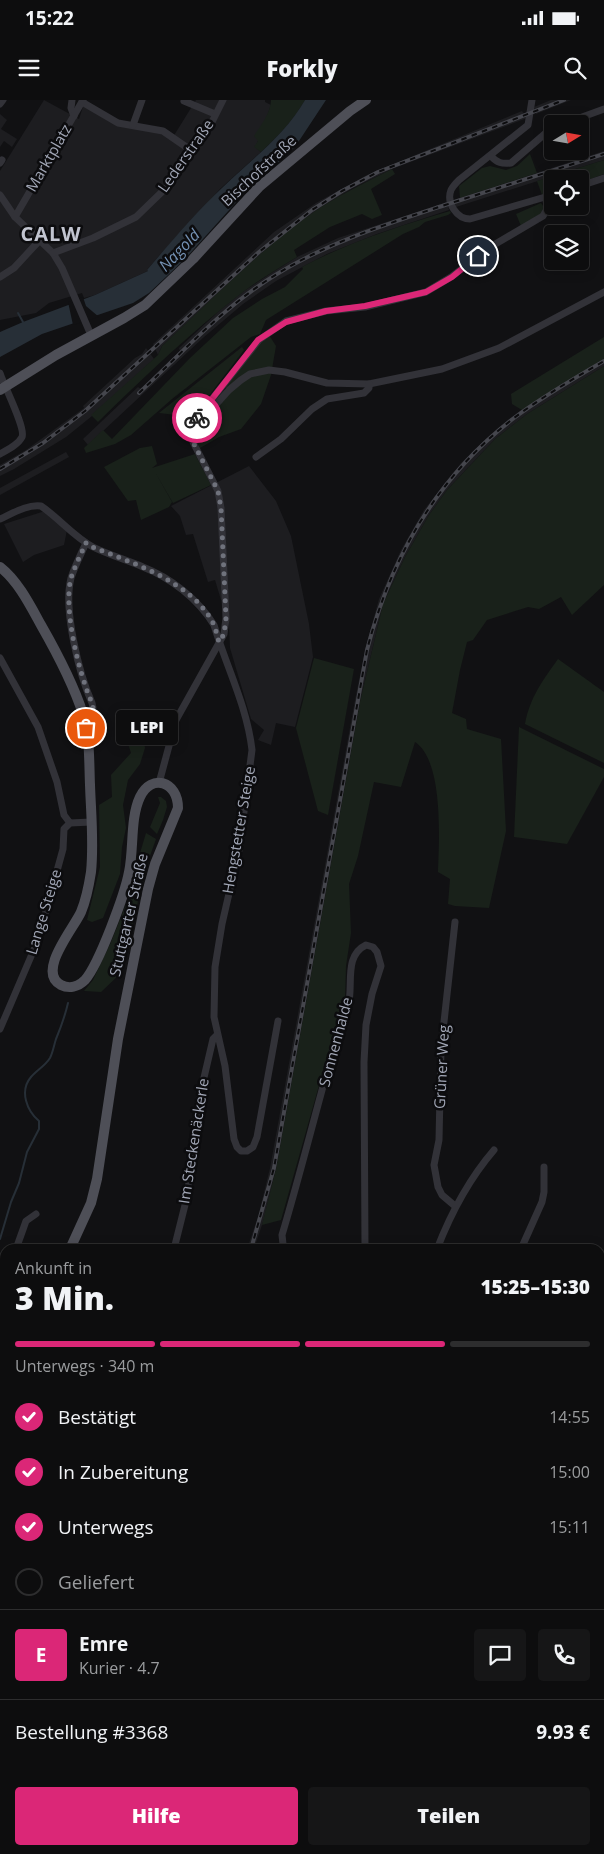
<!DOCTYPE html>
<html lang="de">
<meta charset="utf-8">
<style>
body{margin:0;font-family:"Open Sans",sans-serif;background:#161617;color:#f1f3f6;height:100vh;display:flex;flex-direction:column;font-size:19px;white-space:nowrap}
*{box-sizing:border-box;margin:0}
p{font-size:16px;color:#9a9c9e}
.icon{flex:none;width:28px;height:28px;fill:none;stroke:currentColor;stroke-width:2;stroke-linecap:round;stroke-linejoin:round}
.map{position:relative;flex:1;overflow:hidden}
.side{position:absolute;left:0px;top:1144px;width:605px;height:611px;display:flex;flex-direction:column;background:#0d0d0e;border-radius:15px 15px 0 0;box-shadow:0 2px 12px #0003,0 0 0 1px #2d2d2e}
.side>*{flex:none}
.needle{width:32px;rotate:79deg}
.buttons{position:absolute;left:544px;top:15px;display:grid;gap:10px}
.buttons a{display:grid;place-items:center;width:45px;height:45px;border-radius:5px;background:#0d0d0e;box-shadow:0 2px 12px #0003,0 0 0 1px #2d2d2e;font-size:25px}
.pin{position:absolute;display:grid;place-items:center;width:42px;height:42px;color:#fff;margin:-21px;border:2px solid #fff;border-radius:50%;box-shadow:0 1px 5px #0007}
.courier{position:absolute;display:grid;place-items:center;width:50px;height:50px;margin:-25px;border:4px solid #db2777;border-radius:50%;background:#fff;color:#222;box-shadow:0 1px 6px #0007}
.bubble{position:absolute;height:35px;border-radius:5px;background:#0d0d0e;box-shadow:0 2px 12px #0003,0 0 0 1px #2d2d2e;font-size:16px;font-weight:800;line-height:35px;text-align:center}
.headline em{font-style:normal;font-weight:800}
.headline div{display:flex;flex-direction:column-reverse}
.headline{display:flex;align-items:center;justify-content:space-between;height:85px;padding:0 15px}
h1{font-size:32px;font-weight:800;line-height:38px}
.bar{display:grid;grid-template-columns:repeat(4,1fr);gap:8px 5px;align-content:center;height:60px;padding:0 15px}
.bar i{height:6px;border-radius:4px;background:#2d2d2e}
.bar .active{background:#db2777}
.bar p{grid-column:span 4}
.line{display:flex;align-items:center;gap:12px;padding:0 15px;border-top:1px solid #2d2d2e}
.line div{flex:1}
.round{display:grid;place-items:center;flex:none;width:52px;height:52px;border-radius:5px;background:#161617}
ol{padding:0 15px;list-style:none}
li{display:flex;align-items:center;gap:15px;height:55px}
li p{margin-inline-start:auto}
li .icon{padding:5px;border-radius:50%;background:#db2777;color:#fff;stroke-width:4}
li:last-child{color:#9a9c9e}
li i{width:28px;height:28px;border:2px solid #2d2d2e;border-radius:50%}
.cta{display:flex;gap:10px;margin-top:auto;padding:10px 15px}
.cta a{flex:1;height:58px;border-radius:5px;background:#db2777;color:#fff;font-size:20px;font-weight:800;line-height:58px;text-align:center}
.cta a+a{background:#161617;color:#f1f3f6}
.status{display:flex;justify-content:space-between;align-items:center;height:35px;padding:0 25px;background:#0d0d0e;direction:ltr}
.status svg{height:14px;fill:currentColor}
header{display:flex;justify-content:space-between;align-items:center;height:65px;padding:0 15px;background:#0d0d0e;font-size:22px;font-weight:800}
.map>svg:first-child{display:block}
</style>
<div class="status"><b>15:22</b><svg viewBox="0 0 49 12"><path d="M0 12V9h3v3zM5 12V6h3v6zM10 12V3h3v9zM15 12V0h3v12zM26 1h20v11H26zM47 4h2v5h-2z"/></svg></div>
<header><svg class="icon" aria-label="menu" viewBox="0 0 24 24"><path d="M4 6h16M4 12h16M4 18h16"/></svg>Forkly<svg class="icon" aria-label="search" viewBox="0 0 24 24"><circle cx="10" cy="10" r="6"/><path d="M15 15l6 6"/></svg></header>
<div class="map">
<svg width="604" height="1754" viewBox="0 0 604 1754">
<rect width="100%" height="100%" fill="#111113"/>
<g fill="#1d1d20">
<polygon points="44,0 79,19 85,1 117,19 173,37 196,0 265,0 265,2 271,5 258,41 255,47 261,52 221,88 158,157 147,170 148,171 95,195 84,198 82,193 49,203 36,213 0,220 0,71"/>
<polygon points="551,0 571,0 536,14 534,7"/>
<polygon points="522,11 527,18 392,69 353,88 320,108 272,145 162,246 158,255 153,244 274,132 316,103 367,75"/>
<polygon points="0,14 7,20 1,29 17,39 12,47 4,41 0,47"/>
<polygon points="604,51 604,60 456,107 454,100 460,98"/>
<polygon points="447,102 449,110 377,134 327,154 276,181 243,204 204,237 88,345 83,339 138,287 141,289 180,251 179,248 220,210 244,191 273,172 297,157 338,138"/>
<polygon points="146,248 154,259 92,316 66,337 14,369 0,376 0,365 26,350 84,308 83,306 135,258 142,254"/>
<polygon points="604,259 604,266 527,314 495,339 447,390 429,415 405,457 383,504 360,602 276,1069 264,1119 254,1149 247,1149 258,1117 270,1068 355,600 366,546 379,499 401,450 424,410 461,363 482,343 522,310"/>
<polygon points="66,352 69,357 0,395 0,388"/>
<polygon points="249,366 276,401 291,436 309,524 313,557 295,627 276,623 271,645 258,640 264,630 251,619 230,548 228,500 221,500 215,480 208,482 193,434 186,435 180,416 171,406"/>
<polygon points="45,411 67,430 64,445 34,455 23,462 4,424"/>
<polygon points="0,1695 5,1698 5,1750 29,1750 25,1754 0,1754"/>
</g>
<g fill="#19211a">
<path d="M271,0H305C293,21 278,36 261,52L254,47L258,41L254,36C261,25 271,12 271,0Z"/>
<polygon points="530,54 537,73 460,98 459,86 482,68 490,66 506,70 517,66"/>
<polygon points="604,60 604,74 580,83 580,79 552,79 552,92 542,95 537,81"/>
<path d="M392,69L395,74L371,89L382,115L372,119L362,114L330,127L294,150L297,157C279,168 260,179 243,192C192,231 144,277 98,322L91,315L158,255L162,246C212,200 264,145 321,107C344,93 368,81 392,69Z"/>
<polygon points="541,103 544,107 541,114 521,126 516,114"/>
<path d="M450,111L451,113L448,115L425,122L419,127L403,134L266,220L260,234L251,237L172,299L131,335L115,344L86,353L84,348L103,330L112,339L190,258L233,218L262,199L285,187L303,169L302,167C349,142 399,126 450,111Z"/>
<polygon points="269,235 276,246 271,275 261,304 241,329 219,337 200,348 194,336 231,292 225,287 258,243"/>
<polygon points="604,237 604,259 522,310 512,304 511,294"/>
<polygon points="242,247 244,250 188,323 184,316 159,313"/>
<path d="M604,266V485L572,515L561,497L539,509L528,507L487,520L473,540L467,542L460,570L452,613L466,619L467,629L501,639L506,731L489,808L455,806L448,804L450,779L438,772C439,741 444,661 415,642L401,687L374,682L358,756L349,784L351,833L346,866L345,902L329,950L281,1120L262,1125L276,1069L360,602L383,504L405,457L429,415L447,390L495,339L527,314Z"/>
<polygon points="152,346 157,364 152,368 195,354 211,385 173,403 155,372 172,402 169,407 141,420 136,400 128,401 104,367 140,348"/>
<polygon points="314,558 354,569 328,715 318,711 296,628"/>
<path d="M558,559L604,592V663L525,624C530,597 543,580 558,559Z"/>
<polygon points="140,610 145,648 140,664 128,680 123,705 126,728 122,747 120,774 103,818 92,822 87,820 100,767 99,705 112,697 111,675 131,653 122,625"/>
<polygon points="519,627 604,669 604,677 567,744 514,737"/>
<polygon points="158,697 161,697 166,701 167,707 163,720 157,734 150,727 160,703"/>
<polygon points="146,733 156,739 145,770 122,872 101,892 84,891 93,880 111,842 133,787 140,753"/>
<polygon points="5,1525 5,1564 0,1572 0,1531"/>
</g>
<path fill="#272f37" d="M305,0H326L295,47L248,89L185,159L149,193L133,203L42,234L0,257V232L23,222L95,195L148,171L147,170C171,142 196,112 223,87C252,59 285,35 305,0Z"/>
<polygon fill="#111113" points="83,197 86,206 99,217 73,225 68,202"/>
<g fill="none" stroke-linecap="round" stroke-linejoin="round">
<g stroke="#272f37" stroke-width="2">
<polyline points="18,213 23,222"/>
<path d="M0,1139L11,1102L19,1083L27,1052L39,1029V1021C27,1011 19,991 31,977C37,970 45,966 50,958C53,952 54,945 56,939C61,927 65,916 68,903"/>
<polyline points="0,1154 2,1168 0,1178"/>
</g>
<g stroke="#323238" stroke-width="7">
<polyline points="72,0 71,8 74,16"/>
<path d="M532,0L528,25L459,80C456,83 453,86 451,90C446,103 457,119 470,119L552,95"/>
<polyline points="184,1 215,14"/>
<polyline points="82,2 118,23 163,31 192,51"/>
<polyline points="0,4 3,0"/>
<polyline points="563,24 604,9"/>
<polyline points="133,25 142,0"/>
<path d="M491,56C497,63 502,64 511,63L547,32L552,29"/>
<polyline points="0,63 2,60"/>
<polyline points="580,86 604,78"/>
<polyline points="0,95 15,117 53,153 62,168 91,235"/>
<polyline points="15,117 83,0"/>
<polyline points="53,153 93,138 136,117 168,86 211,24 223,0"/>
<polyline points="0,177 14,168 39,141"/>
<path d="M0,273C4,286 26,328 22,337C18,345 7,350 0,354"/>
<polyline points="194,333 205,317 229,290 241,280 250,274 269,270 285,272 327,283 369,284 442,269 499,248 604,192"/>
<polyline points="256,357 281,339 312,309 327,299 364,293 369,288 369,284"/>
<path d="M0,419C13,413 28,404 41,406C59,418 74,437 93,447C109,455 127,460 143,467C171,478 198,499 214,525C226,566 247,606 252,650L239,750L222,824L215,867L214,917L225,966L234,1039L237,1047L241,1051H247L253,1047L257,1037L278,921"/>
<polyline points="0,558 38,627 57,682 64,715 70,723"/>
<path d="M83,614L90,612L93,608L92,603C79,574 63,509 71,478C75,466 81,454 86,443"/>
<polyline points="159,683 176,620 224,534 226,518 221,408 218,391 193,342 192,336 196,319 259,240 286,221 326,211 365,207 426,192 451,177 492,146 543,116 547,109 546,98"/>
<polyline points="0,929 38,840 63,749 64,729 70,723 91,722"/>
<polyline points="455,1106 442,1095 438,1087 434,1065 439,1040 441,949 455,822"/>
<path d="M283,1144L282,1135C300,1075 315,1014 332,954C337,938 344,923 348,907C354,886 343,856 366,845L373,847L377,852L381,866L372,894L366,925L364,962L365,1149"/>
<polyline points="16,1149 26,1121 36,1114"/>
<polyline points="174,1149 186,1101 191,1069 199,999 213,939 217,935"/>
<path d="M437,1149C451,1113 469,1079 494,1050"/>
<polyline points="521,1149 542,1102 544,1092 544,1067"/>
<polyline points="0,1192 5,1186"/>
<polyline points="600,1341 604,1338"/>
<polyline points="600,1365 604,1369"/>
<polyline points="600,1439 604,1443"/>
<polyline points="0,1454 5,1443"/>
<polyline points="600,1593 604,1594"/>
<polyline points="600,1699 604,1685"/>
<polyline points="206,1750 212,1754"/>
<polyline points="280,1750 280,1754"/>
<polyline points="31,1754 34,1750"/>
<polyline points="120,1754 123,1750"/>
<polyline points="194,1754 197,1750"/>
<polyline points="587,1754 588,1750"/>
</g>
<g stroke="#4e4f57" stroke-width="10">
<polyline points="0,290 56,255 124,218 145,205 193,159 259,87 350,11 366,0"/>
<path d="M0,467C18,481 30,505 41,525C57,553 73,583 83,614C90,637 89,661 90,685C91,714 94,743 91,772C89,785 86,800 81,812C74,828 36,872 61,885C69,889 78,887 85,880C99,864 125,794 129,772C134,749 130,718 140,697C151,673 178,681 178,708L155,764L148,789L118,939L97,1079L91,1103L70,1149"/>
<polyline points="0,1262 5,1253"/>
</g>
<g stroke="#45464d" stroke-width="4">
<g id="rail">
<path d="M139,293C183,252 224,206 277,174C329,142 387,124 445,105C498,88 551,71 604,54"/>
<polyline points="0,369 43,343 85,311 259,152 312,110 342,91 378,72 564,0"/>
<path d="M251,1149L274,1068L367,550C391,457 437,377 514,318C542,297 573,279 604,261"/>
<polyline points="0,1580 5,1572"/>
</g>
</g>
<use href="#rail" stroke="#0c0c0e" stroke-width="2" stroke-dasharray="5.5" stroke-linecap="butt"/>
</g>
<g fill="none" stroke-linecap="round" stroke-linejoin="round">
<path stroke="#6f727c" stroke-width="5" stroke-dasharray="0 9" d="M86,628L83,614L90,612L93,608L92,603C79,574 63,509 71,478C75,466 81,454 86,443L92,447C133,463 192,482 213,523C216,529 217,536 219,542L224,534L226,518L221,408L218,391L193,342L192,336L197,318"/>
<polyline stroke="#db2777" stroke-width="6" points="197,318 258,240 286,222 326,211 365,206 426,192 452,177 478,156"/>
</g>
<g text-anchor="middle" stroke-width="5" stroke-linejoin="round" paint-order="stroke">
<g font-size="15" fill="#a1a6b5" stroke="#0c0c0e">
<text transform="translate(186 56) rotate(-55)" y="5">Lederstraße</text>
<text transform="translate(49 58) rotate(-60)" y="5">Marktplatz</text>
<text transform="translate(259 71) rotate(-43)" y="5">Bischofstraße</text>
<text transform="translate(239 730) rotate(-80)" y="5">Hengstetter Steige</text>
<text transform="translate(44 812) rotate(-73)" y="5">Lange Steige</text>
<text transform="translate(129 815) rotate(-77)" y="5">Stuttgarter Straße</text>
<text transform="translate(336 942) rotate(-75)" y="5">Sonnenhalde</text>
<text transform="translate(442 967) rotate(-87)" y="5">Grüner Weg</text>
<text transform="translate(194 1041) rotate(-81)" y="5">Im Steckenäckerle</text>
</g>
<g font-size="16" font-style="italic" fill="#7491b3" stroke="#0c0c0e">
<text transform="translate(179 150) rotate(-46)" y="6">Nagold</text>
</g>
<g font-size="20" font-weight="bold" letter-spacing="1" fill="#c2c5d0" stroke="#0c0c0e">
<text x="51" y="141">CALW</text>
</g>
</g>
</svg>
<div class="buttons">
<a><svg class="needle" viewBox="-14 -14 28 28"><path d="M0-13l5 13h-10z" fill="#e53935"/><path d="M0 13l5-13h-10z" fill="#9a9c9e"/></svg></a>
<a><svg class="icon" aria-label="locate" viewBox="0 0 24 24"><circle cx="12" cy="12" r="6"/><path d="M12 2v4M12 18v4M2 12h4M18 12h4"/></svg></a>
<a><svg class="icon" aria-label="layers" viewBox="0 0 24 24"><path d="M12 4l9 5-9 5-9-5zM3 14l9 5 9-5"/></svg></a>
</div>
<div class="pin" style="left:86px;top:628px;background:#ea580c"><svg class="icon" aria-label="bag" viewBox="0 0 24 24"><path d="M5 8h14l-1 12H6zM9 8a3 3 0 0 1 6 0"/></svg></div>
<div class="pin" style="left:478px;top:156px;background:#1f2937"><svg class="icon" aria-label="home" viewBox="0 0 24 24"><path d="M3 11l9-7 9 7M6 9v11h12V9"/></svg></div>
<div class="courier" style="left:197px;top:318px"><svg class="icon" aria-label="bike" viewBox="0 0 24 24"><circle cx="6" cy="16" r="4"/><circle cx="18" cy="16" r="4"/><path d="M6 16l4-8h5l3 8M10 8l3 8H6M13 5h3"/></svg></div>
<div class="bubble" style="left:116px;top:610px;width:62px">LEPI</div>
<section class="side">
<div class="headline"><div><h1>3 Min.</h1><p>Ankunft in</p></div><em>15:25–15:30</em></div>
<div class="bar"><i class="active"></i><i class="active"></i><i class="active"></i><i></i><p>Unterwegs · 340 m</p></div>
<ol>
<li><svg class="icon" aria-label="check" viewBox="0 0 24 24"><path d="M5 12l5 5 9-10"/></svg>Bestätigt<p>14:55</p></li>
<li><svg class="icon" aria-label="check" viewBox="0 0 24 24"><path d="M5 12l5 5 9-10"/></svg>In Zubereitung<p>15:00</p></li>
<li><svg class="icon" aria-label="check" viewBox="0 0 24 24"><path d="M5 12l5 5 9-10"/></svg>Unterwegs<p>15:11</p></li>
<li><i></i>Geliefert</li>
</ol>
<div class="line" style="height:90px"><b class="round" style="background:#db2777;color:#fff">E</b><div><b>Emre</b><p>Kurier · 4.7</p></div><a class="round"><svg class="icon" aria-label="chat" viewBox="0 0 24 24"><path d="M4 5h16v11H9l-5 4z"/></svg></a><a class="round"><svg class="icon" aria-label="phone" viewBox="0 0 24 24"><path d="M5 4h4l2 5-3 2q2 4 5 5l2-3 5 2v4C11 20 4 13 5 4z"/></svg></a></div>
<div class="line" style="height:65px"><div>Bestellung #3368</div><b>9.93 €</b></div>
<div class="cta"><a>Hilfe</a><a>Teilen</a></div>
</section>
</div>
